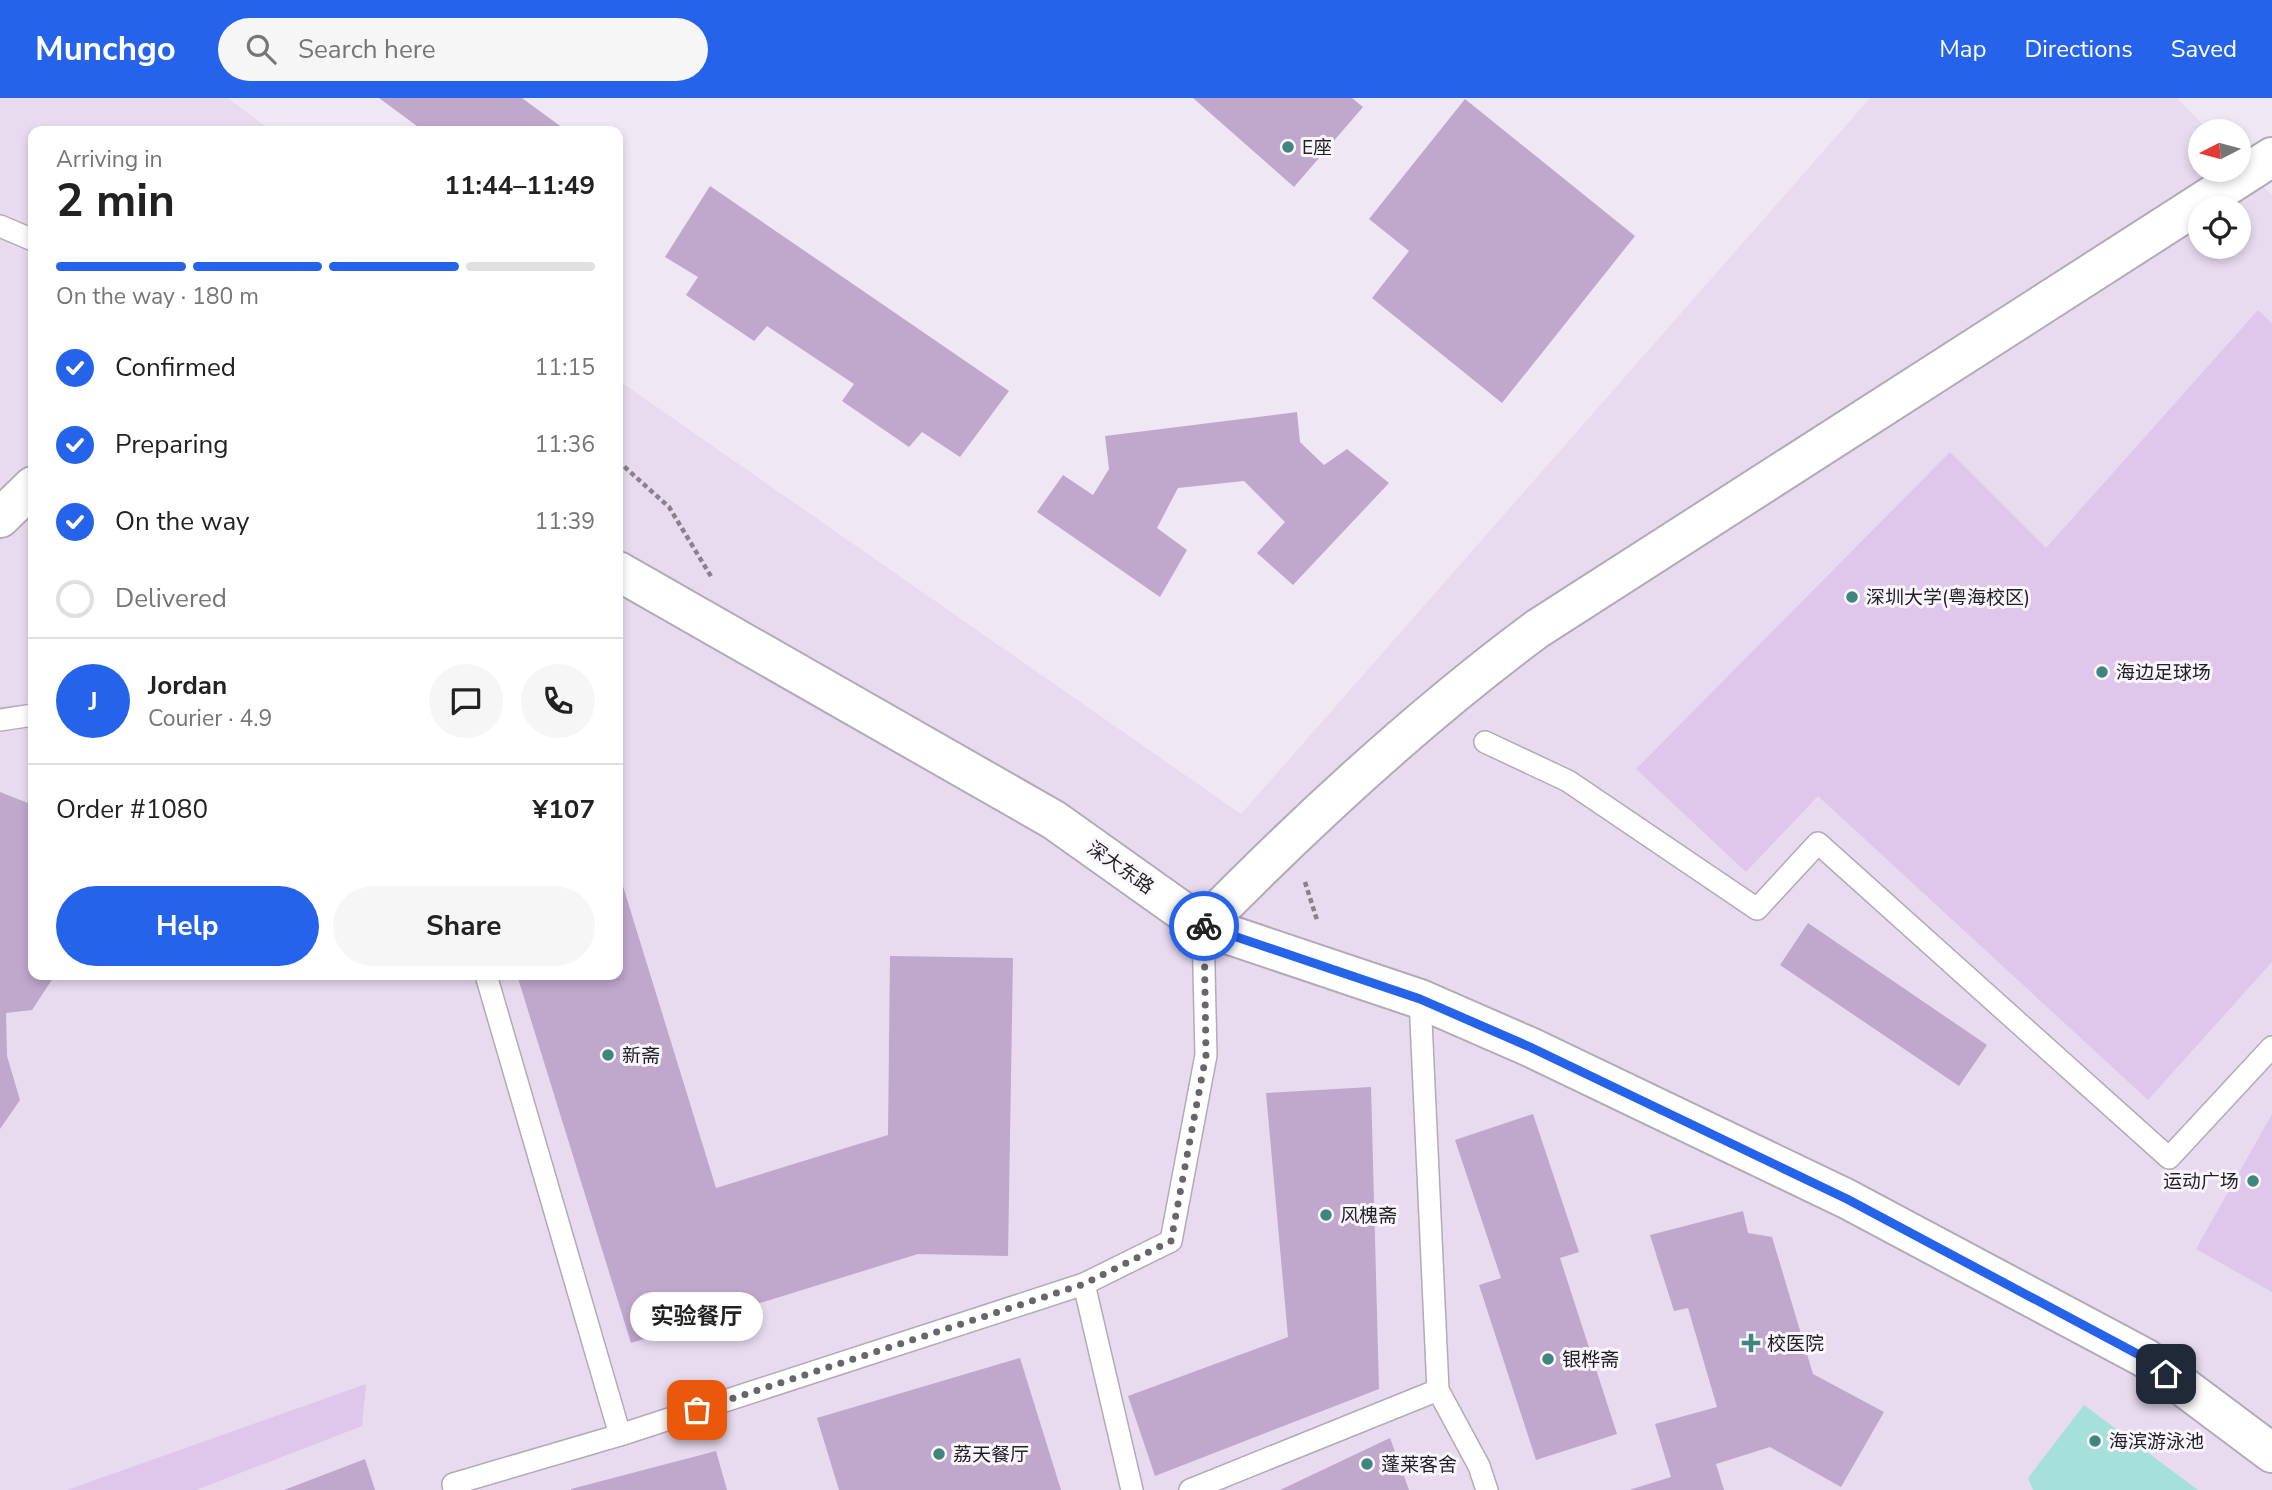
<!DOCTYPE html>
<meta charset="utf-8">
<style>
body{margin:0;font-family:"Nunito Sans","Noto Sans SC",sans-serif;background:#f6f6f6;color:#222;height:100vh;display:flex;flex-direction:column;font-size:26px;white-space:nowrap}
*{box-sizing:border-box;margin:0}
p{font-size:23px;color:#767676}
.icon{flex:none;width:38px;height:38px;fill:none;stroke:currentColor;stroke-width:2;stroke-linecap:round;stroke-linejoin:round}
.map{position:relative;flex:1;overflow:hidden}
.sheet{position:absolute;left:28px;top:28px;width:595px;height:854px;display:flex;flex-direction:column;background:#fff;border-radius:14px;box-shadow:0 4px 10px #0003}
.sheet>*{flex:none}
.needle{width:46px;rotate:264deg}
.buttons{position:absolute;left:2188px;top:21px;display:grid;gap:14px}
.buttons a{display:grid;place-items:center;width:63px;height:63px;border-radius:50%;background:#fff;box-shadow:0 4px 10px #0003;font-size:35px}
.pin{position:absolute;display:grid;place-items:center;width:60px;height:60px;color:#fff;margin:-30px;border-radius:14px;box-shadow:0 4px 10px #0006}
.courier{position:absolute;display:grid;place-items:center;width:70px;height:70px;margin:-35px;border:5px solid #2563eb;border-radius:50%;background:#fff;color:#222;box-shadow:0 2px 9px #0007}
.bubble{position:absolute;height:49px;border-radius:24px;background:#fff;box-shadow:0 4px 10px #0003;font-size:23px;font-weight:700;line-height:49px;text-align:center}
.head em{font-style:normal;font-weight:700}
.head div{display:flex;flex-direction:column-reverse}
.head{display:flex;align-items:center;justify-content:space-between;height:119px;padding:0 28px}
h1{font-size:46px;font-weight:700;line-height:52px}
.bar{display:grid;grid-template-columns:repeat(4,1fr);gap:10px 7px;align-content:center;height:84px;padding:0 28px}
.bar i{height:9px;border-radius:5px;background:#e0e0e0}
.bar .active{background:#2563eb}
.bar p{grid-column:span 4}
.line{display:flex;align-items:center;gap:18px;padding:0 28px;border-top:2px solid #e0e0e0}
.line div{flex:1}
.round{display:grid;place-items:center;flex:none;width:74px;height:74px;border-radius:37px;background:#f6f6f6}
ol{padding:0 28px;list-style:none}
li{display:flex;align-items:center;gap:21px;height:77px}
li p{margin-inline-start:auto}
li .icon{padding:7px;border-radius:50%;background:#2563eb;color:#fff;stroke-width:4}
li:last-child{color:#767676}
li i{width:38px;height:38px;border:4px solid #e0e0e0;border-radius:50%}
.primary-button{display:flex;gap:14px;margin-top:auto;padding:14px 28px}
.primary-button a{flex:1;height:80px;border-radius:42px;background:#2563eb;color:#fff;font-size:28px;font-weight:700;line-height:80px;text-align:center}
.primary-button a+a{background:#f6f6f6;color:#222}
header{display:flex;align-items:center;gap:42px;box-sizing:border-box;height:98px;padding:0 35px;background:#2563eb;color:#fff}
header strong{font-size:33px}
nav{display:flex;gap:38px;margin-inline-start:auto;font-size:24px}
.search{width:490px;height:63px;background:#f6f6f6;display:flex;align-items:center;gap:18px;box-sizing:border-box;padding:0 24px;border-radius:38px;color:#767676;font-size:26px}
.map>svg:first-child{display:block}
</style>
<header>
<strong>Munchgo</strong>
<div class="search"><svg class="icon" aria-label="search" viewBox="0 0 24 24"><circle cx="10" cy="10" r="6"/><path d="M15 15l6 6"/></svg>Search here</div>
<nav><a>Map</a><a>Directions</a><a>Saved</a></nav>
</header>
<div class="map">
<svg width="2272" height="1392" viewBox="0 0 2272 1392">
<rect width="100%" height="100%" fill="#f0e7f5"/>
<path fill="#e8dbef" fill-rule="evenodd" d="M0,0H228L272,33H33V877H618V282L1241,716L1870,0H2177L2209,33H2200V72H2238V63L2272,97V1392H0ZM2200,110H2238V149H2200Z"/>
<g fill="#dec7ea">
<polygon points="2258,212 2272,225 2272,864 2148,1002 1818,698 1746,774 1636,671 1950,354 2046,450"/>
<polygon points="2272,1016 2272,1194 2196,1151"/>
<polygon points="366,1286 362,1328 196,1392 67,1392"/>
</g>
<polygon fill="#a6e0da" points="2084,1307 2198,1392 2033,1392 2028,1380"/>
<g fill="#c0a7cc">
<polygon points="379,0 522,0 567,33 420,33 421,31"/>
<polygon points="1193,0 1352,0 1363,9 1294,89"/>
<polygon points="1465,1 1635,138 1502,305 1372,200 1409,153 1369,121"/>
<polygon points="710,88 1009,293 960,359 922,334 909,349 842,303 854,286 767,228 754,243 686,197 698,179 665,159"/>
<polygon points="1297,314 1300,344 1324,367 1347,351 1389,385 1293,487 1257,455 1285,424 1244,383 1178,390 1157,430 1187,452 1160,499 1037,414 1063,377 1093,397 1109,371 1105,338"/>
<polygon points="0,694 33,707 33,877 55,877 32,912 6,915 7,958 20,1002 0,1031"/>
<polygon points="618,772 716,1090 888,1037 890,858 1013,860 1008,1158 918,1156 631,1245 517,877 618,877"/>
<polygon points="1808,825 1987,947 1959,988 1780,867"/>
<polygon points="1371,989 1379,1291 1155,1378 1128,1298 1288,1239 1266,995"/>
<polygon points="1533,1016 1579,1154 1560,1160 1617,1336 1536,1362 1479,1187 1501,1180 1455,1042"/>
<polygon points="1743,1113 1748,1135 1772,1139 1813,1276 1884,1314 1841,1389 1770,1349 1716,1366 1724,1392 1629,1392 1671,1379 1655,1326 1717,1309 1688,1210 1674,1213 1650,1137"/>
<polygon points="1020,1260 1061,1392 839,1392 817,1320"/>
<polygon points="1390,1340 1409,1392 1280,1392"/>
<polygon points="716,1353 727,1392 571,1392 571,1391"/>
<polygon points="365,1361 375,1392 284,1392"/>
</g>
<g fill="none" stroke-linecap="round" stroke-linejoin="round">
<g stroke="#b2aab7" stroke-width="24">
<g id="service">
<polyline points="0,128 33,142"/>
<polyline points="0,622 33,617"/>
<polyline points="1485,644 1568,683 1757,811 1818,745 2169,1060 2272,949"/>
<polyline points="486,877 620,1337"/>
<polyline points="1420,901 1438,1292 1479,1368 1487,1392"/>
<polyline points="454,1392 453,1386 620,1337 1084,1186"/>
<polyline points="1132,1392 1084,1186 1171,1143 1206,957 1203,828"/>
<polyline points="1190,1392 1438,1292"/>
</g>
</g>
<g stroke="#b2aab7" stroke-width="42">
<g id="minor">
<polyline points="0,420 33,388"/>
<polyline points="618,473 1054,722 1203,828 1420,901 1530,949 1847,1101 2145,1260 2272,1355"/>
<path d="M1203,828C1308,721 1417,620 1537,531L2272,59"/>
</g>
</g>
<g stroke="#88828c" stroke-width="4.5" stroke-dasharray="5 3.5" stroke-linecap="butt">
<polyline points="618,363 669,409 712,480"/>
<polyline points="1305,784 1317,822"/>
</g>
<use href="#service" stroke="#fff" stroke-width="21"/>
<use href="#minor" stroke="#fff" stroke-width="38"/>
</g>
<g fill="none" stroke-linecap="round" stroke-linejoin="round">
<polyline stroke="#6a656d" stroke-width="7" stroke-dasharray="0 12.6" points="697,1312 1084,1186 1171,1143 1206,957 1204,828"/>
<polyline stroke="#2563eb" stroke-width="9" points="1204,828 1420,901 1530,949 1847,1101 2145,1260 2166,1276"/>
</g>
<g fill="#3f8681" stroke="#fbf6fe" stroke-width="2.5">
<circle cx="1288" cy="49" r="7"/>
<circle cx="1852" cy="499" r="7"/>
<circle cx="2102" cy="574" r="7"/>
<circle cx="608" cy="957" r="7"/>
<circle cx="2253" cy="1083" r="7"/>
<circle cx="1326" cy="1117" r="7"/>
<path d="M1747.5 1234.5h7v7h7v7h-7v7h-7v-7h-7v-7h7z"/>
<circle cx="1548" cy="1261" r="7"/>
<circle cx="2095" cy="1343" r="7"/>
<circle cx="939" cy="1356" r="7"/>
<circle cx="1367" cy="1366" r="7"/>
</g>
<g text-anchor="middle" stroke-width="6" stroke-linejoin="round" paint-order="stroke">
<g font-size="19" fill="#221f24" stroke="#fbf6fe" text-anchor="start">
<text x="1302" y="56">E座</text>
<text x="1866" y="506">深圳大学(粤海校区)</text>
<text x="2116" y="581">海边足球场</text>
<text x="622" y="964">新斋</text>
<text x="2239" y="1090" text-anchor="end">运动广场</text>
<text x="1340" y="1124">风槐斋</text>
<text x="1767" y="1252">校医院</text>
<text x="1562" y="1268">银桦斋</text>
<text x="2109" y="1350">海滨游泳池</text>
<text x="953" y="1363">荔天餐厅</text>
<text x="1381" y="1373">蓬莱客舍</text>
</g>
<g font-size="19" fill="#221f24" stroke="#fbf6fe">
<text transform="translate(1121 769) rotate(35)" y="7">深大东路</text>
</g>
</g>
</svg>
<div class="buttons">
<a><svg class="needle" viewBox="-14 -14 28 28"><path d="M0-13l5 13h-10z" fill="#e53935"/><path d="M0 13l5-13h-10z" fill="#767676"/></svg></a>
<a><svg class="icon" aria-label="locate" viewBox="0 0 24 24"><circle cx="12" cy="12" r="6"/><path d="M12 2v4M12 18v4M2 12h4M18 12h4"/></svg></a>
</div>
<div class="pin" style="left:697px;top:1312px;background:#ea580c"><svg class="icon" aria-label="bag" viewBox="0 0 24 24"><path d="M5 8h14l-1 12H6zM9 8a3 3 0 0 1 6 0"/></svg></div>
<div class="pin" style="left:2166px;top:1276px;background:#1f2937"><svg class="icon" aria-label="home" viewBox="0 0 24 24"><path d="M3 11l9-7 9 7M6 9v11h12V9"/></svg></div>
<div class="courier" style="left:1204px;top:828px"><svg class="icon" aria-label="bike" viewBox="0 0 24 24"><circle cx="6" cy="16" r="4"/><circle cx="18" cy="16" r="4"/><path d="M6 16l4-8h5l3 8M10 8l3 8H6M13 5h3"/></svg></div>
<div class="bubble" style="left:630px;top:1194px;width:133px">实验餐厅</div>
<section class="sheet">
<div class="head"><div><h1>2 min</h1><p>Arriving in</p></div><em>11:44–11:49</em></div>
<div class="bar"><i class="active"></i><i class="active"></i><i class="active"></i><i></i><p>On the way · 180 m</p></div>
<ol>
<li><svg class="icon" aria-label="check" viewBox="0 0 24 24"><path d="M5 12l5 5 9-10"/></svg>Confirmed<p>11:15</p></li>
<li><svg class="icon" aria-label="check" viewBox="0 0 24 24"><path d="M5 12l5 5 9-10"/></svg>Preparing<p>11:36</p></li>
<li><svg class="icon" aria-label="check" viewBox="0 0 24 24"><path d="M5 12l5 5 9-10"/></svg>On the way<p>11:39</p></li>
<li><i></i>Delivered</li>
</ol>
<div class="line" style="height:126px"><b class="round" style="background:#2563eb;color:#fff">J</b><div><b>Jordan</b><p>Courier · 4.9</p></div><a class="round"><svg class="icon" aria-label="chat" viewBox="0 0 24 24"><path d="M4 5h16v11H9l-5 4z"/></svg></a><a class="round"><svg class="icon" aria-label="phone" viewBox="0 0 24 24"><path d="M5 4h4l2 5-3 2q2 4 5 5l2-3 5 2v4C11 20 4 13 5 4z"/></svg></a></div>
<div class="line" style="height:91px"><div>Order #1080</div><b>¥107</b></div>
<div class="primary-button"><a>Help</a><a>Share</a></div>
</section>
</div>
